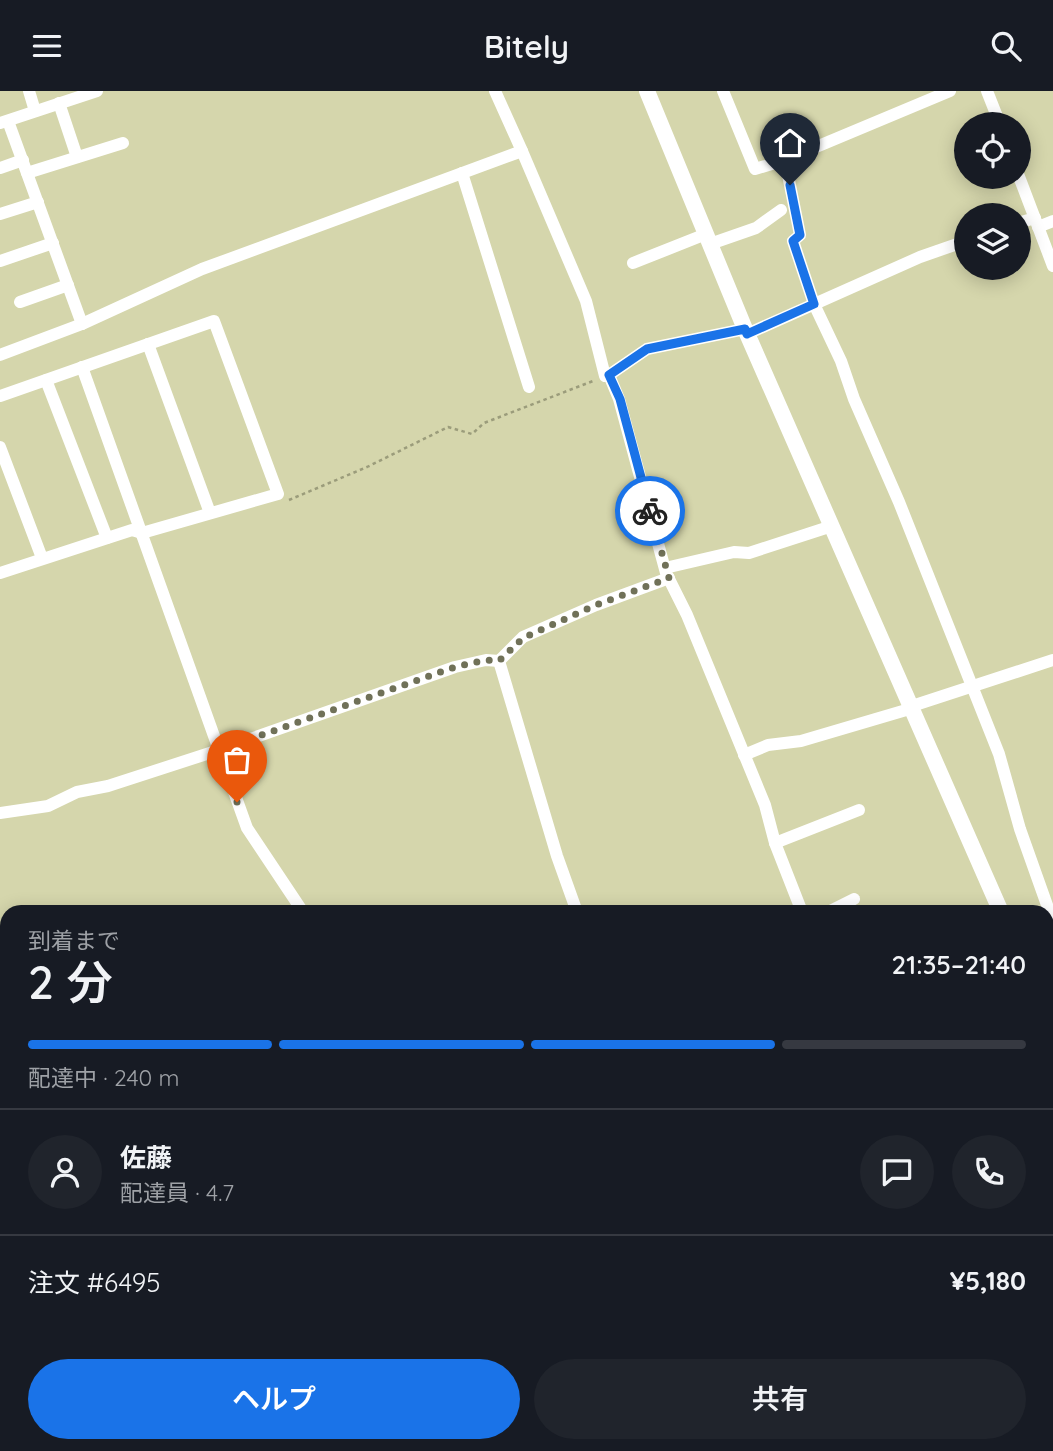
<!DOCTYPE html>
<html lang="ja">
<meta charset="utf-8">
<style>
body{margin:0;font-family:Quicksand,"Noto Sans JP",sans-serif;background:#20242c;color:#f1f3f6;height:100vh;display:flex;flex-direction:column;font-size:26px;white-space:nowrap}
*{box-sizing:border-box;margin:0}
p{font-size:23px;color:#9ea1a6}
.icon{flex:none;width:38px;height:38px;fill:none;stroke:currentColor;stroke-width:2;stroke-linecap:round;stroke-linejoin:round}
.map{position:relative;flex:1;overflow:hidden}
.panel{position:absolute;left:0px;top:814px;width:1054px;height:548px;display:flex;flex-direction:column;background:#171b24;border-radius:21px 21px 0 0;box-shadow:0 4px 18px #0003}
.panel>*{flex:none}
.controls{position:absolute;left:954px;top:21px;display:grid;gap:14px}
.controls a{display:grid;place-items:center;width:77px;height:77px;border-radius:50%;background:#171b24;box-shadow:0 4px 18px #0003;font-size:35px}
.pin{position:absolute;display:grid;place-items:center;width:60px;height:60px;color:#fff;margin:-72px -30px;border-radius:50% 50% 50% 0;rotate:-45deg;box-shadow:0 0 7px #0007}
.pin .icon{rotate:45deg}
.courier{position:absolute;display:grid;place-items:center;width:70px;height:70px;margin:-35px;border:5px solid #1a73e8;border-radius:50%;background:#fff;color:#222;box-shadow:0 2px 9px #0007}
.head em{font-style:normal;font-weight:600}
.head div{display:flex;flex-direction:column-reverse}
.head{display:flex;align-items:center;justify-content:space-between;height:119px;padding:0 28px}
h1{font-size:46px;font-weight:600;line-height:52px}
.bar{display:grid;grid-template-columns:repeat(4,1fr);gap:10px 7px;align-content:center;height:84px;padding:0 28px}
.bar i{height:9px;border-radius:5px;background:#363941}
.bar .on{background:#1a73e8}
.bar p{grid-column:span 4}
.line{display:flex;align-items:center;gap:18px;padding:0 28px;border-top:2px solid #363941}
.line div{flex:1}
.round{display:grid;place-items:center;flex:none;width:74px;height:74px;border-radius:37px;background:#20242c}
.button{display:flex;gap:14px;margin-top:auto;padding:14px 28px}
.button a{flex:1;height:80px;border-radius:42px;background:#1a73e8;color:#fff;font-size:28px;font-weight:600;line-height:80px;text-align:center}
.button a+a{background:#20242c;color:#f1f3f6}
header{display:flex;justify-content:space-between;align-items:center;height:91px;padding:0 28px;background:#171b24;font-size:32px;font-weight:600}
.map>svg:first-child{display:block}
</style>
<header><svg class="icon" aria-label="menu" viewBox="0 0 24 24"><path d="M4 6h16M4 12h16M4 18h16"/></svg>Bitely<svg class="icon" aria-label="search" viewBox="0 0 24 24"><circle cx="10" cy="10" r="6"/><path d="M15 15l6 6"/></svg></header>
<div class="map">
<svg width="1053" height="1360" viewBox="0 0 1053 1360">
<rect width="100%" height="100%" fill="#d5d6ac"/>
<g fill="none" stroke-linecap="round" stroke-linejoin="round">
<polyline stroke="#9b9c7b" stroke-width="2.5" stroke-dasharray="3.5 3.5" stroke-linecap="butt" points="289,409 367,376 448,336 472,343 484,332 593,290"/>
<g stroke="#fff" stroke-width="12">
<polyline points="29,0 35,20"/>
<polyline points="723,0 755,78 785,69 950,0"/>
<polyline points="987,0 1000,33"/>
<polyline points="59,12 77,66"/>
<polyline points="8,30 82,233"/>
<polyline points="0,32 97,0"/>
<polyline points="522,60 586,210 605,285"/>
<polyline points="785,69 800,144 793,150 814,213 841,270 854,308 899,411 999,663 1020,738 1053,831"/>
<polyline points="0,77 23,69"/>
<polyline points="27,82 123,52"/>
<polyline points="462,82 529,296"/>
<polyline points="1018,83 1053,175"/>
<polyline points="0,123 38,111"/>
<polyline points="1018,132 1035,127"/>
<polyline points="1038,136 1053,130"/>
<polyline points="710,153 756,137 781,119"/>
<polyline points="0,170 53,152"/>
<polyline points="633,172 706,143"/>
<polyline points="20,211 68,194"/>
<polyline points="745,238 647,258 609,284 619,308 666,482 687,524 765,714 775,752 802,821"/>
<polyline points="747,243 920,166 966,150"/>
<polyline points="148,253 210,422"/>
<polyline points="0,264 82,233 202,178 522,60 495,0"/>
<polyline points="46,289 107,447"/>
<polyline points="0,305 214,230 278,403 142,442 132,439 0,482"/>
<polyline points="0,356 42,467"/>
<polyline points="665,477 734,461 749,462 832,435"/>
<polyline points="499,570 557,765 577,821"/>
<polyline points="912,615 1053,569"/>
<polyline points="744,664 768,654 801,650 913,617"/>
<polyline points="0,722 48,715 77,701 108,695 219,659 82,276"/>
<polyline points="775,752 859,719"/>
<polyline points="303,821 247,737 219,659 455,576 486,569 499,570 523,546 596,514 669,487"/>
<polyline points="828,821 854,808"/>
<polyline points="0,979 7,984"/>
<polyline points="0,1241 7,1265"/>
<polyline points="1046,1299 1053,1297"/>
<polyline points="51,1354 56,1360"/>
<polyline points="222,1354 223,1360"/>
<polyline points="532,1354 534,1360"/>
<polyline points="1011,1354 1013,1360"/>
<polyline points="136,1360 152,1354"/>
<polyline points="298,1360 312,1354"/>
</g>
<g stroke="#fff" stroke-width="16">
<polyline points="647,0 745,238 1001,821"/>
<polyline points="1046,923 1053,939"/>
</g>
<g stroke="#fff" stroke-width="18">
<polyline points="1046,835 1053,832"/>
<polyline points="0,1198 7,1196"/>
</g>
</g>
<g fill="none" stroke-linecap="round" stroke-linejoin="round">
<polyline stroke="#707158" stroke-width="7" stroke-dasharray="0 12.6" points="237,711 219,659 455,576 486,569 499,570 523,547 596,514 669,487 650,420"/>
<polyline stroke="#1a73e8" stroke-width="9" points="650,420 620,308 609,284 647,258 745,238 747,243 814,213 793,150 800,144 790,94"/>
</g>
</svg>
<div class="controls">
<a><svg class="icon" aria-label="locate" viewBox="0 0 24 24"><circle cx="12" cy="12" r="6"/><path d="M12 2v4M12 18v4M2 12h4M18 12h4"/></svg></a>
<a><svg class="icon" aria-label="layers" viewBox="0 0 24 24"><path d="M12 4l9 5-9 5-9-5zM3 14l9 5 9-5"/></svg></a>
</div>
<div class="pin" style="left:237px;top:711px;background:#ea580c"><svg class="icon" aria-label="bag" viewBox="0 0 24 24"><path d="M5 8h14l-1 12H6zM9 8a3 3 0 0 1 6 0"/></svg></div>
<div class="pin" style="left:790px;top:94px;background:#1f2937"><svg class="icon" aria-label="home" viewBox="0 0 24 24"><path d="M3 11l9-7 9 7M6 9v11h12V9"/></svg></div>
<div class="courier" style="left:650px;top:420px"><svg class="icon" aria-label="bike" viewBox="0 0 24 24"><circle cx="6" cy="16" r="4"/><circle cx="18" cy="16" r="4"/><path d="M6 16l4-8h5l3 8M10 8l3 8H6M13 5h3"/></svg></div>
<section class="panel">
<div class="head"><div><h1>2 分</h1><p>到着まで</p></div><em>21:35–21:40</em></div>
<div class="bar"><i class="on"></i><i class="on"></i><i class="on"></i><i></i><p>配達中 · 240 m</p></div>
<div class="line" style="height:126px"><a class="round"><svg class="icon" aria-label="person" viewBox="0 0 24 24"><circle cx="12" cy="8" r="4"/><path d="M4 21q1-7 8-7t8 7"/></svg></a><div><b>佐藤</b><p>配達員 · 4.7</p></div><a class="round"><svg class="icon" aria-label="chat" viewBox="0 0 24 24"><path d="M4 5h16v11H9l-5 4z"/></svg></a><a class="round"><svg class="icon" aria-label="phone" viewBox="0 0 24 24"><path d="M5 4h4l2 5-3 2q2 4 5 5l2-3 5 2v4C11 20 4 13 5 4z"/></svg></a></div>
<div class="line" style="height:91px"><div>注文 #6495</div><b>¥5,180</b></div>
<div class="button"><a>ヘルプ</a><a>共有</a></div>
</section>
</div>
